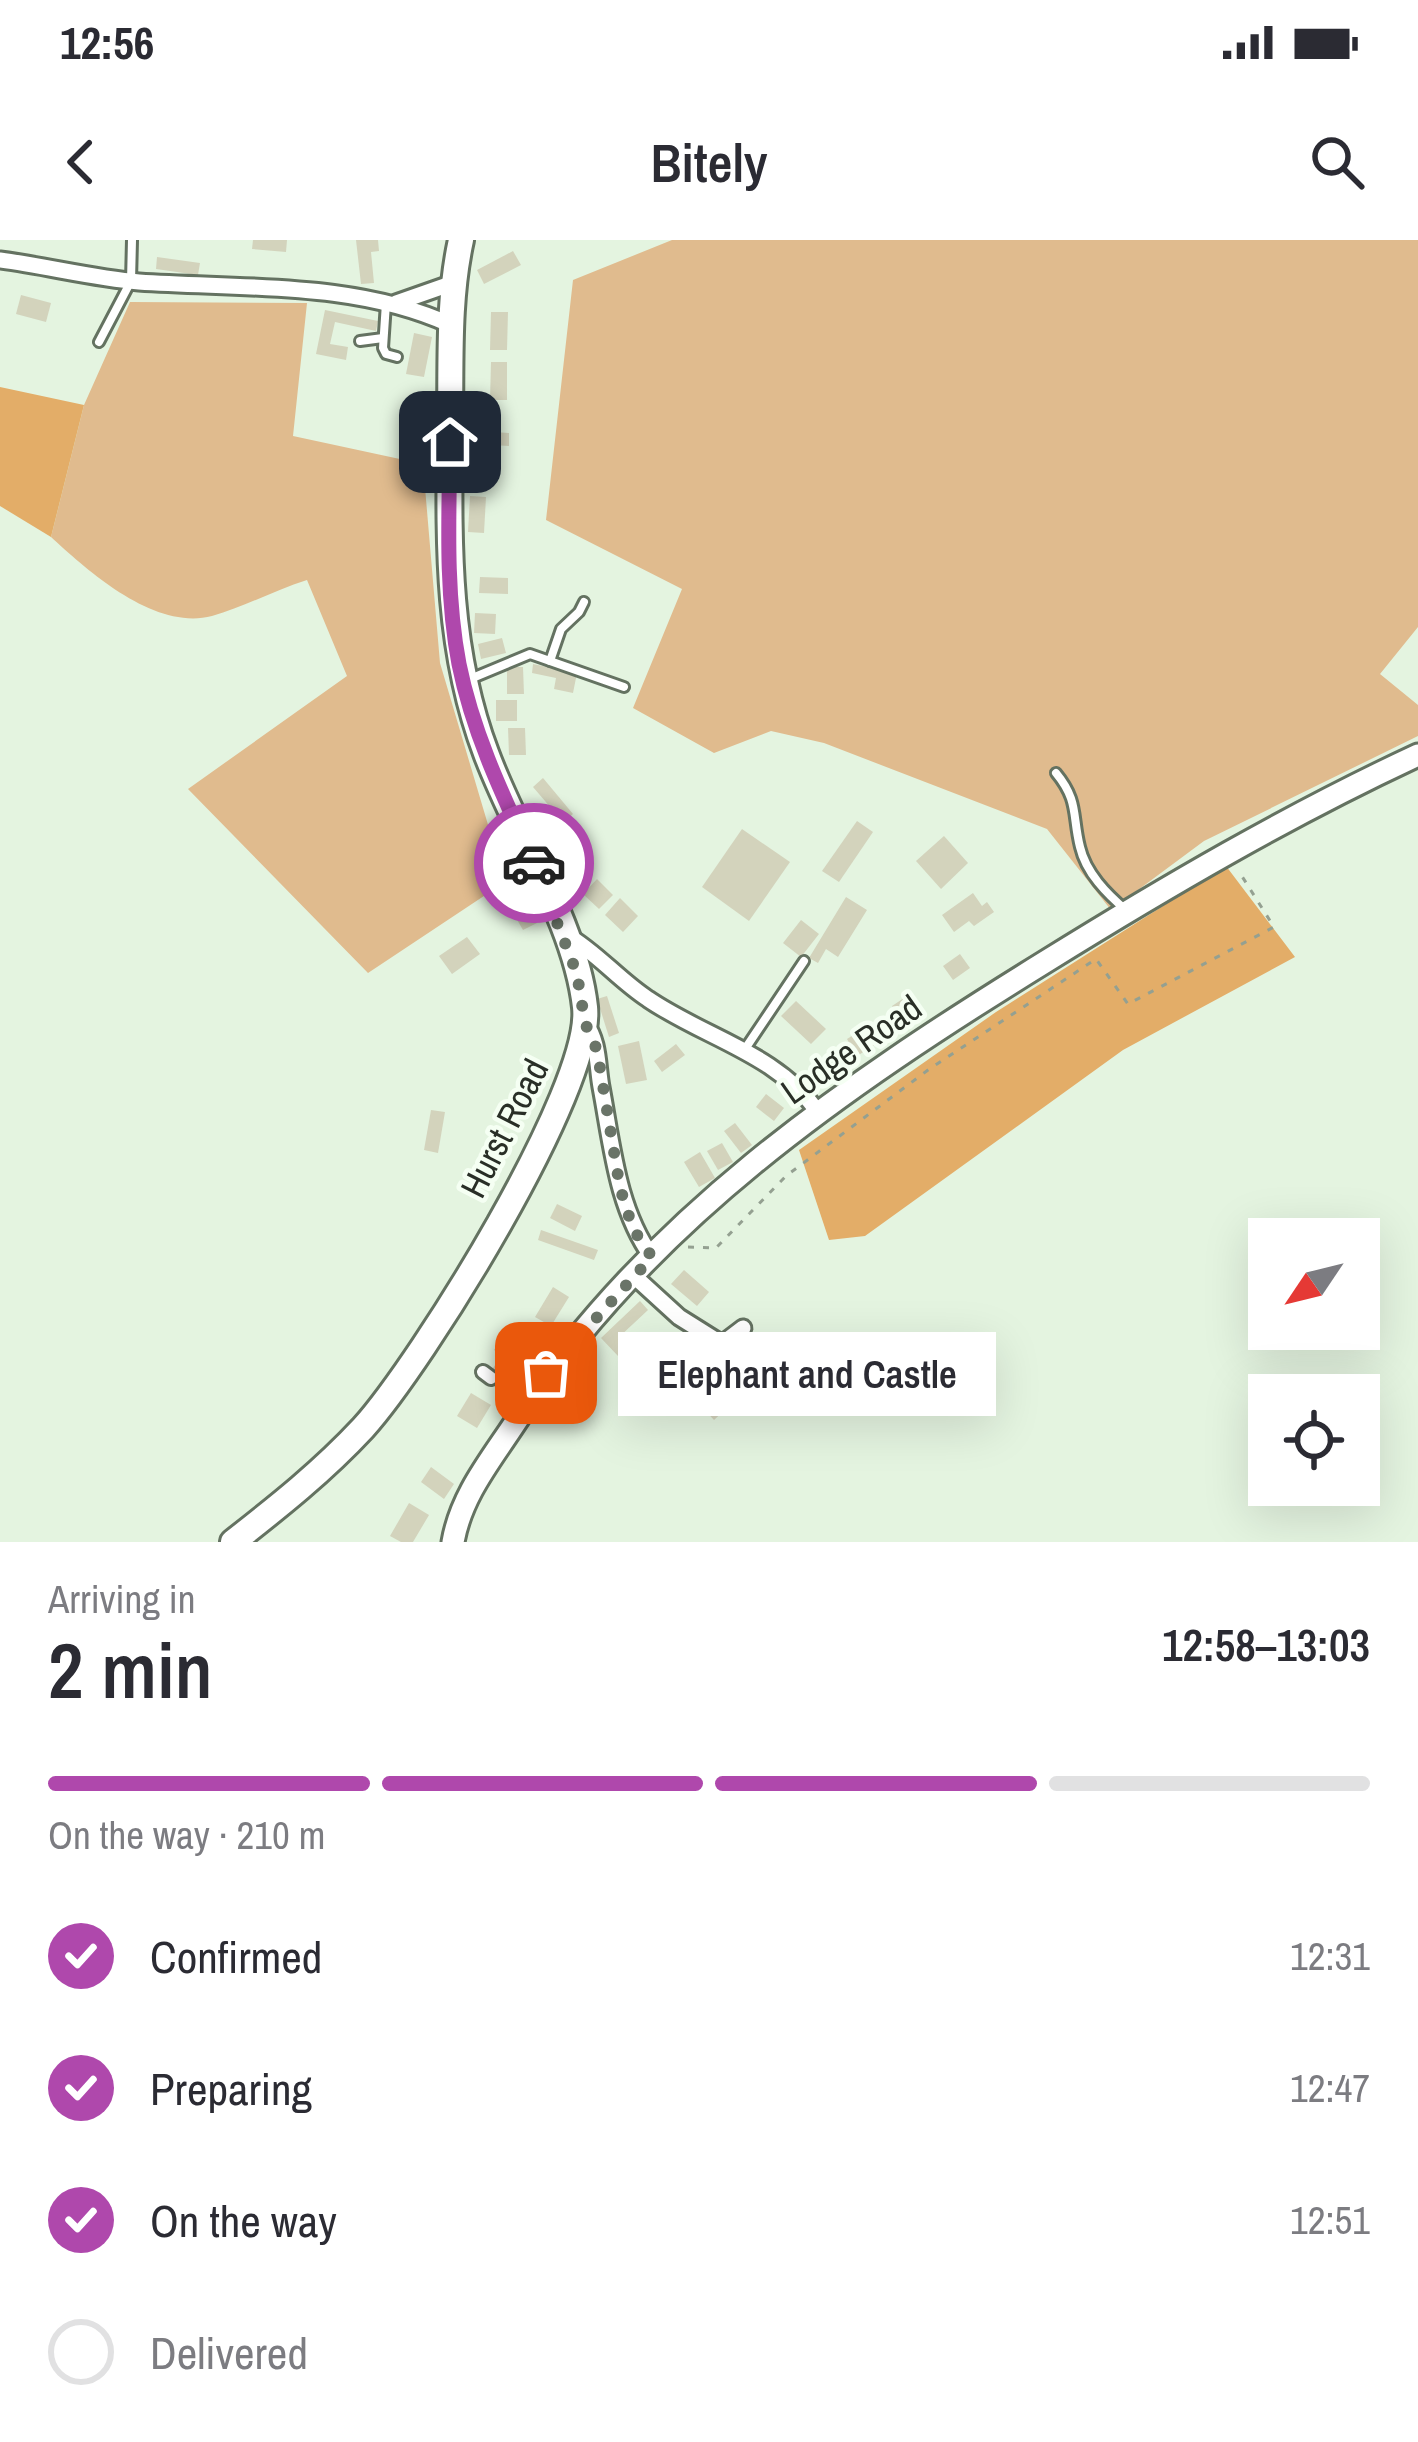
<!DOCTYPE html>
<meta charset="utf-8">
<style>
body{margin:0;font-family:"Archivo Narrow",sans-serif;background:#f2f2f3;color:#2b2b33;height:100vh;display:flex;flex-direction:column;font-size:45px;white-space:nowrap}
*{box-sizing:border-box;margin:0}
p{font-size:39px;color:#7c7c81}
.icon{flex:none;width:66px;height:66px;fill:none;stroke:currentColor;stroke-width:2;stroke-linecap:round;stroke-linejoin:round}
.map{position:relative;height:1302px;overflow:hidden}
.side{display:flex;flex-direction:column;background:#fff;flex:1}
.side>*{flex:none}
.needle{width:78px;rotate:235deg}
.fabs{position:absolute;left:1248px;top:978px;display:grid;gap:24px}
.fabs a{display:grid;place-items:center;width:132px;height:132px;border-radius:0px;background:#fff;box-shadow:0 12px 48px #0002;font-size:60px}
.pin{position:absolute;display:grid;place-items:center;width:102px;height:102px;color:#fff;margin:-51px;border-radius:24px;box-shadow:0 6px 18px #0006}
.courier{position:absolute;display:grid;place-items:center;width:120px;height:120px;margin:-60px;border:9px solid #af48ac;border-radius:50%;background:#fff;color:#222;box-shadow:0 3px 15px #0007}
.bubble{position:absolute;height:84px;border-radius:0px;background:#fff;box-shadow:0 12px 48px #0002;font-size:39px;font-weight:600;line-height:84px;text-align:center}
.summary em{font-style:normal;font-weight:600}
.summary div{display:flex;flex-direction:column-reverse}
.summary{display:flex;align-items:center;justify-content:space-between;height:204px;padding:0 48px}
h1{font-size:78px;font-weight:600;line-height:90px}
.bar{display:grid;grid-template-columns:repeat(4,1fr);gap:18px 12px;align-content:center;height:144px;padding:0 48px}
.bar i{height:15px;border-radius:9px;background:#e1e1e2}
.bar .on{background:#af48ac}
.bar p{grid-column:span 4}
ol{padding:0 48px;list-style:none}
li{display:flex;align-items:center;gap:36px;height:132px}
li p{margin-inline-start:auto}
li .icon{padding:12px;border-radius:50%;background:#af48ac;color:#fff;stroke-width:4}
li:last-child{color:#7c7c81}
li i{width:66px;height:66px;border:6px solid #e1e1e2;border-radius:50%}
.status{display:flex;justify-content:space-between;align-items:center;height:84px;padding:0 60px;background:#fff;direction:ltr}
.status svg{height:33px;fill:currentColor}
header{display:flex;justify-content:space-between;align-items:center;height:156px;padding:0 48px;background:#fff;font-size:54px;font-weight:600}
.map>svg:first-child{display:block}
</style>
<div class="status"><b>12:56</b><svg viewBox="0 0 49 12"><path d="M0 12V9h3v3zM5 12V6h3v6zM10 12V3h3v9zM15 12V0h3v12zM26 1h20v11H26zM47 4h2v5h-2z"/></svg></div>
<header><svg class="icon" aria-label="back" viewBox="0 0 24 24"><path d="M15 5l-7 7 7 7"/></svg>Bitely<svg class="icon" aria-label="search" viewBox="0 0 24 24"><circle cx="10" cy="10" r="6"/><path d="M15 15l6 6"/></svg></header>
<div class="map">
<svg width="1418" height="1302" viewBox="0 0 1418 1302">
<rect width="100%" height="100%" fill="#e4f4e0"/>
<g fill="#e0bb8e">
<polygon points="672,0 1418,0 1418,387 1380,434 1418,465 1418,496 1204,601 1111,670 1047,589 824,503 771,491 714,513 633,468 682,349 546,280 573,40"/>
<path d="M130,62L307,63L293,196L423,224L440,423L505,642L368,733L188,549L347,436L307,340C275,350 244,367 212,376C155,391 89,332 51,297L84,165Z"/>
</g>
<g fill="#e3ad68">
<polygon points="0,147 84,165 51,297 0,266"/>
<polygon points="1226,626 1295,717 1123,810 865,996 829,1000 799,910 996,772"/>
</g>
<g fill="#d3d3bc">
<polygon points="253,0 287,0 286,12 252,9"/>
<polygon points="356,0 378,0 379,11 371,12 374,43 361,44"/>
<polygon points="513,11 521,25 484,44 477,30"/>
<polygon points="157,17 200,23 198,35 156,29"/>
<polygon points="21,55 51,63 46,82 16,74"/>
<polygon points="325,70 378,81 376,91 335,82 330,104 348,107 346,120 316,114"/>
<polygon points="491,72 508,72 507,110 490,110"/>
<polygon points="414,93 432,97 424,137 406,134"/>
<polygon points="491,122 507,122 507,160 490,160"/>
<polygon points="479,191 509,193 509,206 492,205 491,231 478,231"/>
<polygon points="470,256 486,257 484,293 468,292"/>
<polygon points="480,337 508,338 508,354 479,353"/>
<polygon points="475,373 496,374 495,394 474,393"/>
<polygon points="502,398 506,413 481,419 478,404"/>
<polygon points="533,424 577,433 573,453 554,449 556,438 532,433"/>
<polygon points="507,427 523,427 524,454 507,454"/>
<rect x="496" y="460" width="21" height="21"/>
<polygon points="508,488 525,488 526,515 509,515"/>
<polygon points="543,538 573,574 563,582 533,547"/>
<polygon points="857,581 873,592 839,642 822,631"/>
<polygon points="742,589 790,622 749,681 702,647"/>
<polygon points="944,596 968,623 941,649 916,621"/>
<polygon points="573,616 590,633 577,646 560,630"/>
<polygon points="597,639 613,655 599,669 583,654"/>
<polygon points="973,653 982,666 987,662 994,672 974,686 969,681 954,692 942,675"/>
<polygon points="846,657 867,670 838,717 826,709 818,723 809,718"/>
<polygon points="620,658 638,676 623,692 605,675"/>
<polygon points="527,663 537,683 523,690 512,671"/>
<polygon points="801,680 819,694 801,717 783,703"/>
<polygon points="467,697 480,714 452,734 439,716"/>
<polygon points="960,714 970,728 953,740 943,726"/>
<polygon points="910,754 922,772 905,784 892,766"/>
<polygon points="607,756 619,793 609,797 597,759"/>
<polygon points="796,761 826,789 811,804 781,776"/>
<polygon points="878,779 889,796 857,816 847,799"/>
<polygon points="639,801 647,840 626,844 618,806"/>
<polygon points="676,804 685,815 662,832 654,821"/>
<polygon points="766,854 784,868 774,881 756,867"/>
<polygon points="431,870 445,872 438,913 424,910"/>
<polygon points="735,883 752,905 741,913 724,891"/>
<polygon points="722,903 733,922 718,930 707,911"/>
<polygon points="700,912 715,938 699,947 684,922"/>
<polygon points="557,964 582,976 575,991 550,978"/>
<polygon points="541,990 598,1010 594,1020 538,1000"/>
<polygon points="684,1030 709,1052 697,1066 671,1044"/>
<polygon points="553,1047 569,1057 551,1086 535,1077"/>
<polygon points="640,1061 648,1070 618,1098 627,1108 618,1116 601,1098"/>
<polygon points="677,1092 687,1102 674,1114 686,1126 701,1113 712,1125 697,1138 713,1156 746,1126 766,1148 751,1161 743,1153 714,1180 663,1125 647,1140 637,1129"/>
<polygon points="500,1101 508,1106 511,1101 525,1111 505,1141 491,1131 502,1115 494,1110"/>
<polygon points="471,1153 491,1165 477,1188 457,1176"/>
<polygon points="431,1227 454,1244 444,1259 421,1242"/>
<polygon points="409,1263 429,1275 413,1302 401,1302 390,1296"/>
</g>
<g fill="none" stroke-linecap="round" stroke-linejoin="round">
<g stroke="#647261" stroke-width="14">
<g id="service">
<polyline points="386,63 383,108 386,114 397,117"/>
<polyline points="360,101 383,98"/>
<polyline points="99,102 131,41 132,0"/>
<polyline points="550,421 561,389 579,372 584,362"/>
<polyline points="470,439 530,414 624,447"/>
<path d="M1056,533C1079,561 1072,575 1080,607C1086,633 1107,654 1127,671"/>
<polyline points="745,809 804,721"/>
</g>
</g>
<g stroke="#647261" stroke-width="18">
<polyline id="pedestrian" points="483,1132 491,1138"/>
</g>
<g stroke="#647261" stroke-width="21">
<g id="minor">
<path d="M0,20C46,26 93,38 139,42C243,49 355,41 451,85"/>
<polyline points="396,63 453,43"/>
<path d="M568,696C596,712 620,741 648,759C705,798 776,813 818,872"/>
<path d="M585,783C599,802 597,825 601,847C612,905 617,968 652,1017"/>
<polyline points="633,1035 679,1077 722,1104 722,1126"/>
<polyline points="722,1104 743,1088"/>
</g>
</g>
<g stroke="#647261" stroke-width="27">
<path id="secondary" d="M453,1302C461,1256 490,1221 515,1183C645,982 844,846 1045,722C1166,647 1289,575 1418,515"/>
</g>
<g stroke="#647261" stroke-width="30">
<path id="primary" d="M233,1302C279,1266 323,1231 363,1188C421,1124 594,848 585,767C576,684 515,592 486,513C445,405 449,295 450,181C451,121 448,59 461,0"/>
</g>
<polyline stroke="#94a091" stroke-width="3" stroke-dasharray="6 9" stroke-linecap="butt" points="688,1007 716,1008 786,936 928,830 1096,719 1128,764 1274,687 1238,630"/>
<use href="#service" stroke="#fff" stroke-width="8"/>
<use href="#pedestrian" stroke="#fff" stroke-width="12"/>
<use href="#minor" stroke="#fff" stroke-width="15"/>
<use href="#secondary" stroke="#fff" stroke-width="21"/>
<use href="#primary" stroke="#fff" stroke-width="24"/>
</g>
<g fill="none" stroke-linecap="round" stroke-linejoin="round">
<polyline stroke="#6a7468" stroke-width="12" stroke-dasharray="0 21.6" points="534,623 577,734 585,783 597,810 620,948 633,989 652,1017 546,1133"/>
<path stroke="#af48ac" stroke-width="15" d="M450,202C449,275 445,351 459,424C473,494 504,558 534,623"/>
</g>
<g text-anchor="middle" stroke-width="9" stroke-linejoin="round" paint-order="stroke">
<g font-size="36" fill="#292f27" stroke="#f5fff3">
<text transform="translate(851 809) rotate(-35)" y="13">Lodge Road</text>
<text transform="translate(504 888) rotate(-63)" y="13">Hurst Road</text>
</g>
</g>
</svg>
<div class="fabs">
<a><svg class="needle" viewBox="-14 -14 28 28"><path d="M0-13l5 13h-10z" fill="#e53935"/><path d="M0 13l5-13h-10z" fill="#7c7c81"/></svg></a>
<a><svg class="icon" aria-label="locate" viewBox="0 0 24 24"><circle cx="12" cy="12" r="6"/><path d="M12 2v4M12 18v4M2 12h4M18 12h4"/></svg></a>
</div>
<div class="pin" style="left:546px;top:1133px;background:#ea580c"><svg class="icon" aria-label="bag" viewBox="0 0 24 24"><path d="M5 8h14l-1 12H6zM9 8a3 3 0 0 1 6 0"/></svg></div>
<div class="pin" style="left:450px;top:202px;background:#1f2937"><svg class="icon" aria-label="home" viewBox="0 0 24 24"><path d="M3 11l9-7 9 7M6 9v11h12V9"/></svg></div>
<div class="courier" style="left:534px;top:623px"><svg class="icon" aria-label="car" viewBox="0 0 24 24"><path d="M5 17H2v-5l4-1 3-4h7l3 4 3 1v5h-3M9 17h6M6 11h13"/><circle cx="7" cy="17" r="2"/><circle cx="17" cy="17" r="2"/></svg></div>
<div class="bubble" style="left:618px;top:1092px;width:378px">Elephant and Castle</div>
</div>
<section class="side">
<div class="summary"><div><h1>2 min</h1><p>Arriving in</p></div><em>12:58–13:03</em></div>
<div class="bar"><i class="on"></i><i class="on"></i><i class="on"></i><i></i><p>On the way · 210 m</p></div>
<ol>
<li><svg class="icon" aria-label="check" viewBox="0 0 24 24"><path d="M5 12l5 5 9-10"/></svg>Confirmed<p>12:31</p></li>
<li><svg class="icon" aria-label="check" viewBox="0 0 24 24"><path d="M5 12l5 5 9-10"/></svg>Preparing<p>12:47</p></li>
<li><svg class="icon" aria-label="check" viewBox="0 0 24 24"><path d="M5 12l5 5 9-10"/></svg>On the way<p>12:51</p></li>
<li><i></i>Delivered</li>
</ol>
</section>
